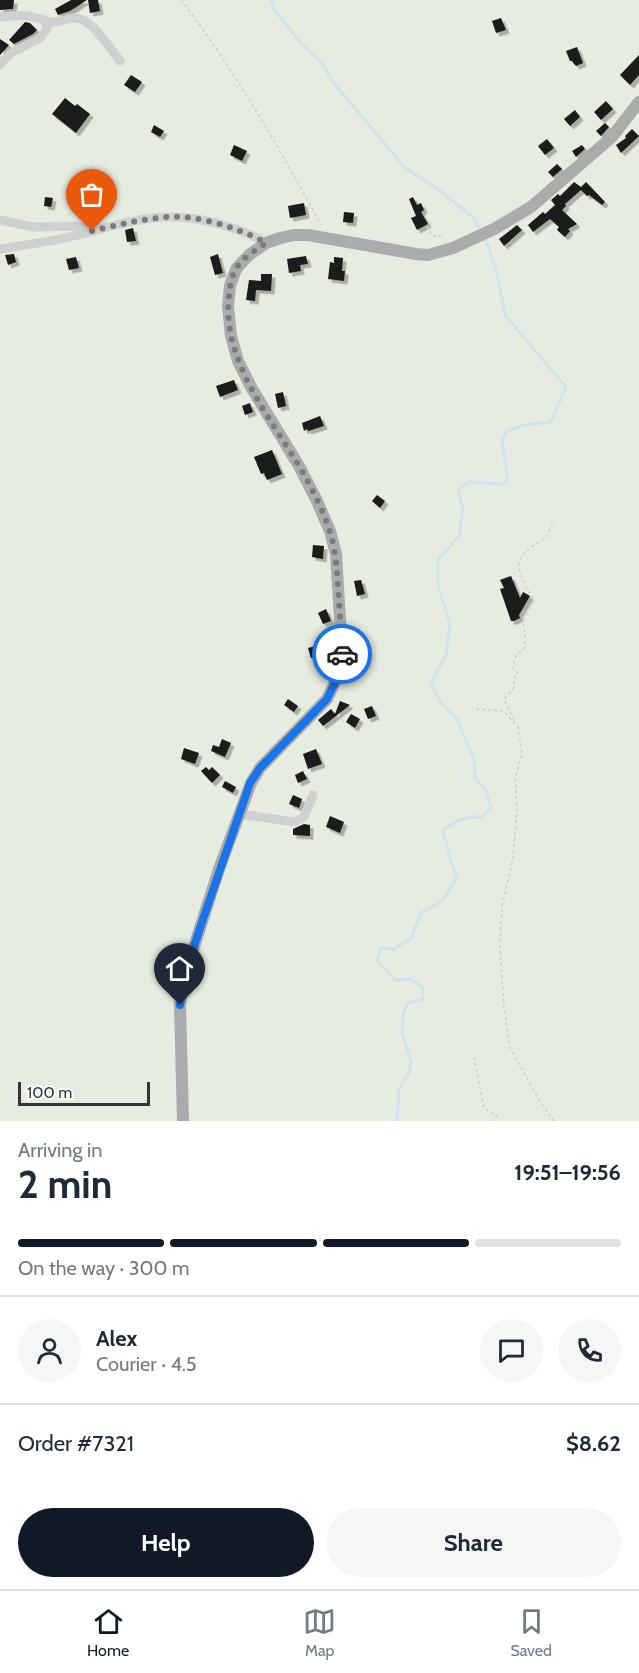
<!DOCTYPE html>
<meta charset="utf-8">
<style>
body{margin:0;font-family:Cabin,sans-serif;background:#f6f6f7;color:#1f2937;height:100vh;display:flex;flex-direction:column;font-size:22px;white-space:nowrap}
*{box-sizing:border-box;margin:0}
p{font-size:20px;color:#747a83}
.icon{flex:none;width:33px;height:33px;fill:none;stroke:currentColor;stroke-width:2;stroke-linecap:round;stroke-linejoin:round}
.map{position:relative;height:1121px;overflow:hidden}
.side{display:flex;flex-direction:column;background:#fff;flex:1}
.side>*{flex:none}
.scale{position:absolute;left:18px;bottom:15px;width:132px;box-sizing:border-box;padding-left:6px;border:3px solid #333;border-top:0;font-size:16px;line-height:21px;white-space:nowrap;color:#333;-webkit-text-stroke:4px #fff;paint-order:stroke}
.pin{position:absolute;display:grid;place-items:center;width:51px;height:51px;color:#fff;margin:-62px -26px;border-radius:50% 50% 50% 0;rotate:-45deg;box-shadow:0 0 6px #0007}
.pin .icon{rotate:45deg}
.courier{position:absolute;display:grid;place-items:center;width:60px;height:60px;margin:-30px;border:4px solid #1a73e8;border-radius:50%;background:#fff;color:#222;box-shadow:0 2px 8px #0007}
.summary em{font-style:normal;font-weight:700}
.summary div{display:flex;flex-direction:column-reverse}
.summary{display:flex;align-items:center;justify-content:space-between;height:102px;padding:0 18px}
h1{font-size:39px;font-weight:700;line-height:45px}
.bar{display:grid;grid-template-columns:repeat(4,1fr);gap:9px 6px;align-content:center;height:72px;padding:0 18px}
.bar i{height:8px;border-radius:4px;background:#e0e1e3}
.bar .current{background:#111827}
.bar p{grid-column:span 4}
.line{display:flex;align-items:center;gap:15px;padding:0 18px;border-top:2px solid #e0e1e3}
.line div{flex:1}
.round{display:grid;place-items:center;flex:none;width:63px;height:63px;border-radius:32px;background:#f6f6f7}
.button{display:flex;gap:12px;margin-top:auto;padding:12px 18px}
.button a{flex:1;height:69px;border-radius:36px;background:#111827;color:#fff;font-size:24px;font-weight:700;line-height:69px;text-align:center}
.button a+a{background:#f6f6f7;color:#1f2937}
.dock{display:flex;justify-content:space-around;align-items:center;height:84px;border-top:2px solid #e0e1e3;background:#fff;font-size:16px;color:#747a83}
.dock a{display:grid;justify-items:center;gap:3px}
.dock .current{color:#111827}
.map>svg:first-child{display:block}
</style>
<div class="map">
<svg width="639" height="1121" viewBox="0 0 639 1121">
<defs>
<filter id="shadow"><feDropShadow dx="3.5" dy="3.5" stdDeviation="0" flood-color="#0004"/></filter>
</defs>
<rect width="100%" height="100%" fill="#fff"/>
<rect fill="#e6ecdf" x="0" y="0" width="639" height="1121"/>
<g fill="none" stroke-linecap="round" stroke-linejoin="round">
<g stroke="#cfe2ee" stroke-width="3">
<polyline points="271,0 274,9 288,27 302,44 322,63 333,82 405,168 439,190 474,218 481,232"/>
<path d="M397,1121L399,1089L409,1073L411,1061L402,1033L403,1014L408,1003L423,999V987L410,979L395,980L377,960L381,948L394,949L411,938L421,913L443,900L457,877L451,862L443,830C455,822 466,815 482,817L491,808L486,791L475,778L474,759L457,719L441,703L431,683L446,655L450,623L438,586V560L459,536L463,509L458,490L469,482L503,484L508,479L502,441L507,431L524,425L551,422L566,387L505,315L499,282L489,248L484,238"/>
</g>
</g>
<g fill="#1a1a1a" filter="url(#shadow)">
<polygon points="0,0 14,0 13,9 0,10"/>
<polygon points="71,0 87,0 70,11 58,15 55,9"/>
<polygon points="88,0 98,0 100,11 90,13"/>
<polygon points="501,18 506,30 496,33 492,21"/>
<polygon points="25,22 30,23 37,30 33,34 14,44 9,40"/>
<polygon points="0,39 9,45 0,55"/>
<polygon points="577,47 583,63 576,66 572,61 570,61 566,51"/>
<polygon points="639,55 639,75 630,85 620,75"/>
<polygon points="131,75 142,82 135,92 124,85"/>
<polygon points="65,98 75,106 77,104 90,114 76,133 52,114"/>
<polygon points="606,101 613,109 601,120 594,112"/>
<polygon points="575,110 580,117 570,126 564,119"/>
<polygon points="605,123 609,127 601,136 596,131"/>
<polygon points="154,125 164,131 160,137 151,132"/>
<polygon points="632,129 639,136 621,153 616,145 626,138 625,136"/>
<polygon points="547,139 554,148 545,155 538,146"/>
<polygon points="234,145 247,151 242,161 230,155"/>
<polygon points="582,145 585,149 576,157 572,151"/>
<polygon points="557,164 562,169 553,177 548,172"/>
<polygon points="574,182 581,187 586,182 605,202 602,205 589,195 587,196 581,190 565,204 566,206 562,210 577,224 568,229 570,231 565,237 557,230 559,227 550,219 533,232 528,225 543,212 545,214 555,205 551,200 558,194 560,196"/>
<polygon points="45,197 53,198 51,207 44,206"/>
<polygon points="413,197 417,205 421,203 424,210 421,212 428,224 417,230 411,218 416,216 409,199"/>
<polygon points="304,203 306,215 290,218 288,206"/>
<polygon points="344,212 354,213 353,223 343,222"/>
<polygon points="517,225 522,230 504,246 499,239"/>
<polygon points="133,228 136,241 127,242 125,230"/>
<polygon points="14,254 16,262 8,265 5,255"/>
<polygon points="218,254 223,273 215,275 210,257"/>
<polygon points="306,256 308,264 300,265 301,271 289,273 287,259"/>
<polygon points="76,257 79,268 69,270 66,259"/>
<polygon points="334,257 343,258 342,271 345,271 344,281 328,279 330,262 334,263"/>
<polygon points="261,274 272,274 271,291 256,290 255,301 246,300 249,280 261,281"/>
<polygon points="234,380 238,390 220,397 216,386"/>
<polygon points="283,392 286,406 278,408 275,394"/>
<polygon points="250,403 253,412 245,415 242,406"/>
<polygon points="320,416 324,426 308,431 307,429 304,431 302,423"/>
<polygon points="272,450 282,474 267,480 264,473 261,474 254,457"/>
<polygon points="377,495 385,501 380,508 372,501"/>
<polygon points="313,545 324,546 323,559 312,557"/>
<polygon points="511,576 520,598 523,592 530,596 519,615 520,618 514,621 511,621 500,589 504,588 500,580"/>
<polygon points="361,580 365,594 357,596 354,581"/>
<polygon points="326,609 331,621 323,624 318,613"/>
<polygon points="316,646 319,656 311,658 308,648"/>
<polygon points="288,699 298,706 294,712 284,705"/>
<polygon points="340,701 350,705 323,726 318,720 331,709 335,714"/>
<polygon points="372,706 376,716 368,719 364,709"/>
<polygon points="351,714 360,719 355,728 346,722"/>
<polygon points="222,739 231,743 225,757 211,751 213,745 219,747"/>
<polygon points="184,748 199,753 195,764 181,759"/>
<polygon points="316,749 322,764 308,769 303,754"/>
<polygon points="206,767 209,770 212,767 220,775 212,783 201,771"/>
<polygon points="303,771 307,779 298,783 295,775"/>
<polygon points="225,781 236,787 233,793 222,787"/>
<polygon points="293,795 302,799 299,808 289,804"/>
<polygon points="330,816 344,822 340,833 326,827"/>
<polygon points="304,824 310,825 310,836 293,835 293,829"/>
</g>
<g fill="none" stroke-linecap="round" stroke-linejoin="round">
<g stroke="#cdcdcd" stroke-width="1.5" stroke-dasharray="3 3" stroke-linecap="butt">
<path d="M181,0C235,70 279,148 321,225"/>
<polyline points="427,226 432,236 443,237 444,239"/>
<polyline points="476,709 503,711 518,726 522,754 515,778 517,809 513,858 502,907 500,947 504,1007 510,1048 539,1100 554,1121"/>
<path d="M514,720L504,699L513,690L515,677L518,673L513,669L515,657L525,647V633L523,621L534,601C514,566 510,558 547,537L552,524"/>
<polyline points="474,1057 484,1108 497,1116 494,1121"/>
</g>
<g stroke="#d0d0d0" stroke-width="9">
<path d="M0,17C11,16 22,14 33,17C39,18 45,21 51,22C59,23 66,18 73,18C91,16 110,49 120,61"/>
<polyline points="0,65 11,53 40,38 47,29 45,21"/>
<polyline points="0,220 33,227 97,226"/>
<path d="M0,249C25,245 49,242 73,236C104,229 137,217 169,217C199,216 241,228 266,243"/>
<polyline points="240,814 294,822 304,817 313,795"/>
</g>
<polyline stroke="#ababab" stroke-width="12" points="183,1121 180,1005 185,975 219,869 251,783 260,768 327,699 341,670 342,652 336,554 330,531 316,499 299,466 251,387 238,361 231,336 228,306 230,286 236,269 249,255 266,243 280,238 294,235 308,235 416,254 428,255 453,248 494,229 531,207 612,137 639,102"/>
</g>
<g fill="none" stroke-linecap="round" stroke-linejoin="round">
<path stroke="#7a7a7a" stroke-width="6" stroke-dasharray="0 10.8" d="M92,231C117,225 142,219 167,217C195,214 242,229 266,243C256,250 242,258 236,269C231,277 230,287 229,296C222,360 268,414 299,466C311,487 323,509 330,532C337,554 337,577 339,600C340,618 341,636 342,654"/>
<polyline stroke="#1a73e8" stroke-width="8" points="180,1005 185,975 200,928 250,783 260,768 327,699 341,670 342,654"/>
</g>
</svg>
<div class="scale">100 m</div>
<div class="pin" style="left:92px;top:231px;background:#ea580c"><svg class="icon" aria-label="bag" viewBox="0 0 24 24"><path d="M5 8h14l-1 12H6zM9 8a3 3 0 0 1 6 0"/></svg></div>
<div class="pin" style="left:180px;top:1005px;background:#1f2937"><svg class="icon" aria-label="home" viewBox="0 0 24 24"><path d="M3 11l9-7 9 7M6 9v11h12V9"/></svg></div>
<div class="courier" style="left:342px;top:654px"><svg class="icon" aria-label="car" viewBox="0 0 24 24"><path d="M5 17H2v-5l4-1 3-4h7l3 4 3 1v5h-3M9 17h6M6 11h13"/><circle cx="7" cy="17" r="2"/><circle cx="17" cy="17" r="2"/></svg></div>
</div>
<section class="side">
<div class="summary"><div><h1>2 min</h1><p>Arriving in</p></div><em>19:51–19:56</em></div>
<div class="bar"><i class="current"></i><i class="current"></i><i class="current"></i><i></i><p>On the way · 300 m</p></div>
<div class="line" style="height:108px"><a class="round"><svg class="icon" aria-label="person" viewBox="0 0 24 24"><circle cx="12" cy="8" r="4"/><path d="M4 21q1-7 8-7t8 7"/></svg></a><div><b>Alex</b><p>Courier · 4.5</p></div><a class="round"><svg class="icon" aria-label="chat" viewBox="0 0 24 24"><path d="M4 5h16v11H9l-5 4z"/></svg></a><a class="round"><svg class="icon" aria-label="phone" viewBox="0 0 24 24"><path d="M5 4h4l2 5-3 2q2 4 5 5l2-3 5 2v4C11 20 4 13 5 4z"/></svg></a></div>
<div class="line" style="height:78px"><div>Order #7321</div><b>$8.62</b></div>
<div class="button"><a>Help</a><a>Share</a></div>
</section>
<nav class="dock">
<a class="current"><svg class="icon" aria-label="home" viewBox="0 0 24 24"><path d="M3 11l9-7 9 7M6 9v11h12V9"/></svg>Home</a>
<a><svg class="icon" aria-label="map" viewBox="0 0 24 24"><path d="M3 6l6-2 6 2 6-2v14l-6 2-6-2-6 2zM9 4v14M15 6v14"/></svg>Map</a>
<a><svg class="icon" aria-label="saved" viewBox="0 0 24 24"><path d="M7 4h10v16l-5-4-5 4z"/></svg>Saved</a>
</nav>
